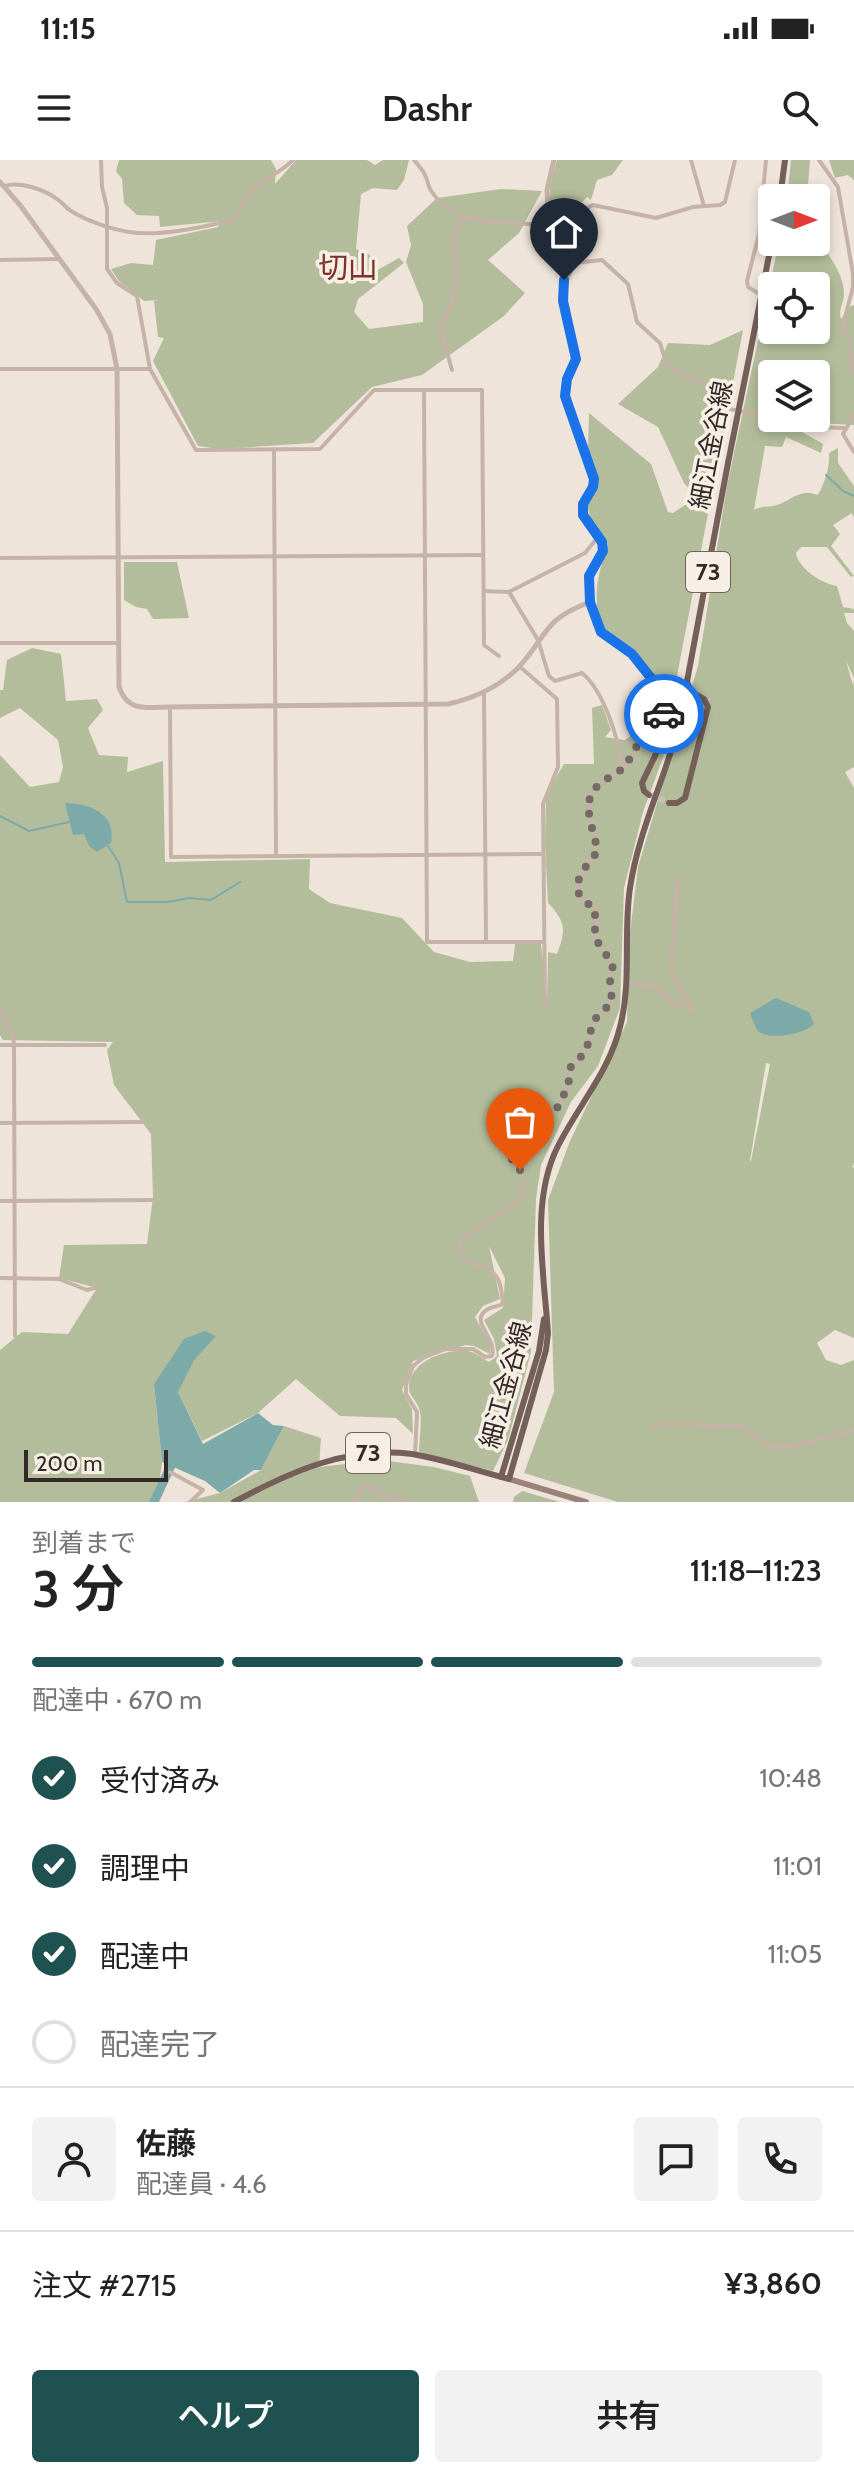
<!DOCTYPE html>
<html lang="ja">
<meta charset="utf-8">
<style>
body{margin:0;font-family:Cabin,"Noto Sans JP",sans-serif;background:#f2f2f2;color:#222;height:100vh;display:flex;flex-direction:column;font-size:30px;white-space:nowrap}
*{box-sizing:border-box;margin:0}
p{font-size:26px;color:#767676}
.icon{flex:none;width:44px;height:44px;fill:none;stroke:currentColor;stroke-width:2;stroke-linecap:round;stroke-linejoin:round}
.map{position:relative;height:1342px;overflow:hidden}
.details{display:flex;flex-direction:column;background:#fff;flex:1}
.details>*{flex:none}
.needle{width:52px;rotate:90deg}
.buttons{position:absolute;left:758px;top:24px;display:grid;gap:16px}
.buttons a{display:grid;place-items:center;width:72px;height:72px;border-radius:8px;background:#fff;box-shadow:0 4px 12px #0003;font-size:40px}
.scale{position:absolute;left:24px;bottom:20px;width:144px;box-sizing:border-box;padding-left:8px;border:4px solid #332a27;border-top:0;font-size:22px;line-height:28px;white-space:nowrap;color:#332a27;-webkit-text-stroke:6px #f7eee6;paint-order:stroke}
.pin{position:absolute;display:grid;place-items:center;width:68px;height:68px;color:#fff;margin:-82px -34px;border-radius:50% 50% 50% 0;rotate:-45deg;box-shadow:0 0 8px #0007}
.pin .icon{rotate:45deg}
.courier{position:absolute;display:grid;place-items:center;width:80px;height:80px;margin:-40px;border:6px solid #1a73e8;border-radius:50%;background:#fff;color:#222;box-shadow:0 2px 10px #0007}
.headline em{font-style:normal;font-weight:600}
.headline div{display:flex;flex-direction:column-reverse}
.headline{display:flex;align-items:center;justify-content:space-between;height:136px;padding:0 32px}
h1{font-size:52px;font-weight:600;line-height:60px}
.bar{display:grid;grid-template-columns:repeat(4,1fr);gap:12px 8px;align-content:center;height:96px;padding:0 32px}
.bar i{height:10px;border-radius:6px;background:#e0e0e0}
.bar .selected{background:#205151}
.bar p{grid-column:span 4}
.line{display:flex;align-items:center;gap:20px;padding:0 32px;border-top:2px solid #e0e0e0}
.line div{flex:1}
.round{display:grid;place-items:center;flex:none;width:84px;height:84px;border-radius:8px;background:#f2f2f2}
ol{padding:0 32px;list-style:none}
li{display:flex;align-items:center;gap:24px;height:88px}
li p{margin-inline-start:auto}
li .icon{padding:8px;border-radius:50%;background:#205151;color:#fff;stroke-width:4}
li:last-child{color:#767676}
li i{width:44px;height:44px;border:4px solid #e0e0e0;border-radius:50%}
.cta{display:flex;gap:16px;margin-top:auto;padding:16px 32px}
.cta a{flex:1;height:92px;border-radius:8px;background:#205151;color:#fff;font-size:32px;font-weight:600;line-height:92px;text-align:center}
.cta a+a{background:#f2f2f2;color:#222}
.status{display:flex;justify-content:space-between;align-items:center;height:56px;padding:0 40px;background:#fff;direction:ltr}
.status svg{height:22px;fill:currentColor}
header{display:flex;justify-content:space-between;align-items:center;height:104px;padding:0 32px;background:#fff;font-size:36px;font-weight:600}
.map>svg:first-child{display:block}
</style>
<div class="status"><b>11:15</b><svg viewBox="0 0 49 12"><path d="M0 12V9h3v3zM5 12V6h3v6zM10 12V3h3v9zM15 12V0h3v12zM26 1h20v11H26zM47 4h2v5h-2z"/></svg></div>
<header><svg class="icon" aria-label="menu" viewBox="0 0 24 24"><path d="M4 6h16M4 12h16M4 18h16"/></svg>Dashr<svg class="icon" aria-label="search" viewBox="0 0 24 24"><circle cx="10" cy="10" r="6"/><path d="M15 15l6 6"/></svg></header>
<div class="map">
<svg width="854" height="1342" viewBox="0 0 854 1342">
<rect width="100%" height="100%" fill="#efe4da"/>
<g fill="#b4bd9b" fill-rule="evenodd">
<polygon points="119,0 271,0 276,9 275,24 296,0 367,0 375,5 383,0 409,0 404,20 397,30 373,28 361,34 356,89 370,95 376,111 399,98 404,103 358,139 354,152 369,169 423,162 423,144 406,102 411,85 407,66 437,38 501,29 542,31 519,73 488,100 525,133 504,156 422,215 372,227 313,283 219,289 198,286 153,201 164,178 158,177 154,141 159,140 144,141 119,121 111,109 131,103 153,105 156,80 218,67 222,61 160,67 159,56 137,55 124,43 122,19 116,11"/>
<polygon points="557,0 623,0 612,15 597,20 591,40 587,37 566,59 550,40 550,24"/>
<polygon points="791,0 810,0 807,38 787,38"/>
<polygon points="829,0 854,0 854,20 848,15 835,18"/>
<path d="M816,77C827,94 844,112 844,134C844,143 838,150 841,159L851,146L854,145V265L799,262L797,269L823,284L821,293L786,277L782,287L765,286L754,350C762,345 771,348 780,344C795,337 801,329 818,335C825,322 830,307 829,293L838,288V303L854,326V358L852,353L833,365L840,374L831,386L854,416L851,417L827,387H801L796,393C798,408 822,424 837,426L843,447L854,449V453H844L847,463L854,471V518L846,501L853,525L854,520V607L845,612L854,628V1003L852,1009L854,1007V1178L835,1170L817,1183L826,1200L841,1205L854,1200V1342H618L524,1313L554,1232L548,1040L570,981L627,862L629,781L638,707L698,506L727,326L779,82H816ZM772,126H816V170H772ZM772,214H816V258H772ZM766,903L770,904L751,1001H750Z"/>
<path d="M743,170L673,537H669L667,528L621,482L602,470C592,438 597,415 608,384L593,365L587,346L598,318L588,289L589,253L651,304L668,352L673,353L697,337L684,323L658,267L618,244L658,207L668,183L710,185Z"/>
<polygon points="124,402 177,402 189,458 153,459 147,449 136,447 124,440"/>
<path d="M32,488L61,494L66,541L97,539L103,550L88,568L99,595L128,597L127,612L163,601L165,702L310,699L309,729L330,743L402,758L434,792L470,802L513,801L515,784H541L547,840L548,792L557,794C566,770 566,762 548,743L545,685L546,634L564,604H594L592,548L602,545L611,570L605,577L625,580C640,569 649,559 669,565L663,598L643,652L624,728L620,848L598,906L571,942L541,1005L536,1039L531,1192L508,1280L493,1311L419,1292C419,1279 423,1260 419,1248C416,1240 408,1235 409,1226C411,1201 445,1189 467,1191C475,1192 482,1198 489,1202L497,1196L494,1179L484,1160L503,1148L505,1118L489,1086L500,1139L483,1146L475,1157L491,1185L490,1194L474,1186L466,1185L413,1201L402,1230L412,1249L413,1274L396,1258L340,1256L296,1219L258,1253L202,1281L178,1232L154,1224L162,1302L157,1342H0V1190L22,1172L68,1174L97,1128L59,1118L64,1085L147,1084L153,1037L151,974L114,925L107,890L113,882L3,880L0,875V595L30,627L59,622L63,607L58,580L20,548L0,558V530H3L7,500Z"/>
<polygon points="284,1266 321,1278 319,1307 381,1300 434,1307 470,1316 479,1342 185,1342 220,1333 261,1310"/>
<polygon points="522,1331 560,1342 513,1342 514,1337"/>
</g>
<g fill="#7baaa8">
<path d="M65,643C90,643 117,654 111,683L97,692L89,686L84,674L73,675Z"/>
<path d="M776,838L809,852L814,864C805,874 769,881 758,871C754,866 752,858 750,853Z"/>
<polygon points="205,1171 216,1176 194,1200 178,1232 203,1284 258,1253 273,1265 284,1266 261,1310 254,1310 220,1333 205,1321 162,1302 154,1224 184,1179"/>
</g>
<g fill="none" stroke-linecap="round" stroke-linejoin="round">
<g stroke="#7baaa8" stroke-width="2">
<polyline points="826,315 843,331 854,336"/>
<polyline points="0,656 29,671 69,662"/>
<polyline points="108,686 119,703 127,742 168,742 189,738 211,740 240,722"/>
</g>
<polyline stroke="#7baaa8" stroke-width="9" points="154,1342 175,1297"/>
<polyline stroke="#c9bfb6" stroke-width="6" stroke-dasharray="6 3" stroke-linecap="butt" points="651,635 669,643"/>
<g stroke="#c6b3a7" stroke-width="4">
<path d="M414,0C418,5 423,10 425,15C428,20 428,28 432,32C455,66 498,62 534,64C542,64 551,70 558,69C572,68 580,49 593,45L656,58L693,47L720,45L725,42L735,0"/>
<polyline points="691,0 704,46"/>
<polyline points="819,0 838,27 853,114 853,127 843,165 849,181 854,214"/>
<path d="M5,26C20,21 45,30 57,39C62,42 66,48 71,51C87,61 111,69 129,72C159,77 203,67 233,60C242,53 240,46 246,38C258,20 279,15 293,0"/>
<polyline points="0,100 60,99"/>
<polyline points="574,103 602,100 628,124 637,162 660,183 667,206 715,231 725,246 730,249 772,257"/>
<polyline points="761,135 748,127 747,121 759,74 766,0"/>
<polyline points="0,209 150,209 137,136 117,123 107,109 107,48 102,27 101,0"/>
<polyline points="150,209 196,290 320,289 374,230 482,230 484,485 499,496"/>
<polyline points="452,210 440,168 452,142 456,123 454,72 465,58"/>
<polyline points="424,230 427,782 543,782"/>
<polyline points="854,255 843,274 854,292"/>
<polyline points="776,258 813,267 845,268"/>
<polyline points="274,289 276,696"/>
<polyline points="0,398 483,395"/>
<polyline points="484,431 509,432 585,393 598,377"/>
<path d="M509,432L538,480L549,516L555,521L582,513C604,531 619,580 622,607"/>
<polyline points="0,483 119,483"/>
<polyline points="519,506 557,539 558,607 543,644 545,848"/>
<polyline points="484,533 486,782"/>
<polyline points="170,547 171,697 542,694"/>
<polyline points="626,823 654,826 674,844 693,850 675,819 671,804 678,717"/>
<polyline points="0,850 13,876 14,885 15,1176"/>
<polyline points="0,885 105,885"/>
<polyline points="0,963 142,962"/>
<polyline points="0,1041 155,1040"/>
<polyline points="0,1118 59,1119 87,1130 98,1127"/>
<polyline points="653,1267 657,1264 700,1264 708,1267 740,1265 771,1287 799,1285 854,1270"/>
<path d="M415,1295L417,1252L406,1234V1225L413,1206L423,1198L445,1189H473L485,1197L492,1196C497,1179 472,1163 484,1152C488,1147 497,1147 503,1144C500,1113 496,1110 466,1101L460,1091V1081L518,1041L522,1035L523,1016L512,1003V995L524,986L538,960L558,947L568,926L571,906L586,892L593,861L612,842L610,820L613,805L595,778V749C592,746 588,744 584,741C567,724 588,705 597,692L589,657L591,635L604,619L619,611L627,603L639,582L659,564L666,545"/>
<polyline points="170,1312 203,1330 190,1342"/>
<polyline points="354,1342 366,1323 375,1332 406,1342"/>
</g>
<g stroke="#c6b3a7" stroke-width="5">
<path d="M554,0L547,30L548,46L568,64L576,82L574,103L562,130L576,199L567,219L565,236L594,319C593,331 580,340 583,353C586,367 605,377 603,391C601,399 594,406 591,413C584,430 592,459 601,473C606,480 615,482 622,486C636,495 665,528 666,545"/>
<path d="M0,22L20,45L96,149L110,174L117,209L119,527C128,553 147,547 170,547L448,544C475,538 499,527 519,507C549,474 542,460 590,442"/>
</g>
<polyline stroke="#9a8279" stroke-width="6" points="509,1319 586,1342"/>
<g stroke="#746059" stroke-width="6">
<polyline points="780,38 785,0"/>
<polyline points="750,193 772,80"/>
<polyline points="666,545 676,548 678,557"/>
<polyline points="649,635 644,631 642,623 665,575 659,564"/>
<polyline points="669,643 677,643 685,638 708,547 704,539 690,531 688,524"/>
<polyline points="501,1317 539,1191 544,1159"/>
<path d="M234,1342C290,1312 346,1286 412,1294C444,1299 477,1311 509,1319L546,1190L548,1173C544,1113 530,1041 558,986C578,946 609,912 620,867C632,822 623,774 630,728C638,672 665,619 679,564L728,303"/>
</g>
<polyline stroke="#746059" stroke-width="6" points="728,303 750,193"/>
</g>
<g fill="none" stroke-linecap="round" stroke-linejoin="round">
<path stroke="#756b66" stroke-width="8" stroke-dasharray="0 14.4" d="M520,1010L512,1003V995L524,986L538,960L558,947L568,926L571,906L586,892L593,861L612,842L610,820L613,805L595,778V749C592,746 588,744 584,741C567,724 588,705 597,692C596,675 587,660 589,643C591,623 611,619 623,608C630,601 633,590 640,582C648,571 659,567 664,554"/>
<polyline stroke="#1a73e8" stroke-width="10" points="564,120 563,141 576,199 567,219 565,236 594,319 593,327 583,344 583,355 602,382 603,391 589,416 590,442 601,472 632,494 666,537 664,554"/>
</g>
<g text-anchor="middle" stroke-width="7" stroke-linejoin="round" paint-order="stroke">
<g fill="#f7eee6" stroke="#6e6560" stroke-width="2">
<rect x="686" y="392" width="44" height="40" rx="6"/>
<rect x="346" y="1273" width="44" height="40" rx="6"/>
</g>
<g font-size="24" font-weight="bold" fill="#332a27">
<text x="708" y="420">73</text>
<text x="368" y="1301">73</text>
</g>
<g font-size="26" fill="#332a27" stroke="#f7eee6">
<text transform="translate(711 285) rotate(-79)" y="9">細江金谷線</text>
<text transform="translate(506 1225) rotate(-75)" y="9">細江金谷線</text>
</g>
<g font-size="30" fill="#7c3426" stroke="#f7eee6">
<text x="348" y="118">切山</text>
</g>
</g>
</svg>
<div class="buttons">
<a><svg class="needle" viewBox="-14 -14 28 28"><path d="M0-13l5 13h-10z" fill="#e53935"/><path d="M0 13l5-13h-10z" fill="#767676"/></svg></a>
<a><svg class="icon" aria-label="locate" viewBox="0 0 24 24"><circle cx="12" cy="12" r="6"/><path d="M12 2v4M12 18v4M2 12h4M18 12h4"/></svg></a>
<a><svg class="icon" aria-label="layers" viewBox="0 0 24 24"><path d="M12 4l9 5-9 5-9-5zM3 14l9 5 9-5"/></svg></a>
</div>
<div class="scale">200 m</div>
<div class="pin" style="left:520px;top:1010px;background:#ea580c"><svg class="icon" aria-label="bag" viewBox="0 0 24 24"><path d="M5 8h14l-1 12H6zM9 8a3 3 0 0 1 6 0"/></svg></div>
<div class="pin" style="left:564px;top:120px;background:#1f2937"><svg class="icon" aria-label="home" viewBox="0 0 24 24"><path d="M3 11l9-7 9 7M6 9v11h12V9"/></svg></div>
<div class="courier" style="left:664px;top:554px"><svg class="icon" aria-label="car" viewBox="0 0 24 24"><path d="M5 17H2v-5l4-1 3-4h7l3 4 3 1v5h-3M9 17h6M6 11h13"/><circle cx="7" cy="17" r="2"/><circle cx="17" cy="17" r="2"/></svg></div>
</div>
<section class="details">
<div class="headline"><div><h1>3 分</h1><p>到着まで</p></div><em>11:18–11:23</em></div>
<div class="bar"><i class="selected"></i><i class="selected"></i><i class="selected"></i><i></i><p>配達中 · 670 m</p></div>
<ol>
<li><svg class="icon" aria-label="check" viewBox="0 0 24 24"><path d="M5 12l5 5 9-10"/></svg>受付済み<p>10:48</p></li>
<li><svg class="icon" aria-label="check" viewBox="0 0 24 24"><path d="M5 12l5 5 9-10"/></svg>調理中<p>11:01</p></li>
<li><svg class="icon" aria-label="check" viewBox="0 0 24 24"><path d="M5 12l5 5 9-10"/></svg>配達中<p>11:05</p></li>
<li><i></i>配達完了</li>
</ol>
<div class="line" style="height:144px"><a class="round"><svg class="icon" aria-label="person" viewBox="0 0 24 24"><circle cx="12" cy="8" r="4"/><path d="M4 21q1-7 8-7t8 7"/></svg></a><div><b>佐藤</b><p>配達員 · 4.6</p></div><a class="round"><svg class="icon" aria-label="chat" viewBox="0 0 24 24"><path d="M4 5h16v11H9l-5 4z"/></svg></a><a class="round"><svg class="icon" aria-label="phone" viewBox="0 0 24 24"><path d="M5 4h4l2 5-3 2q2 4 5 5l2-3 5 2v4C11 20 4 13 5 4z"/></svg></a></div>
<div class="line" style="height:104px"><div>注文 #2715</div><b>¥3,860</b></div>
<div class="cta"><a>ヘルプ</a><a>共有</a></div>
</section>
